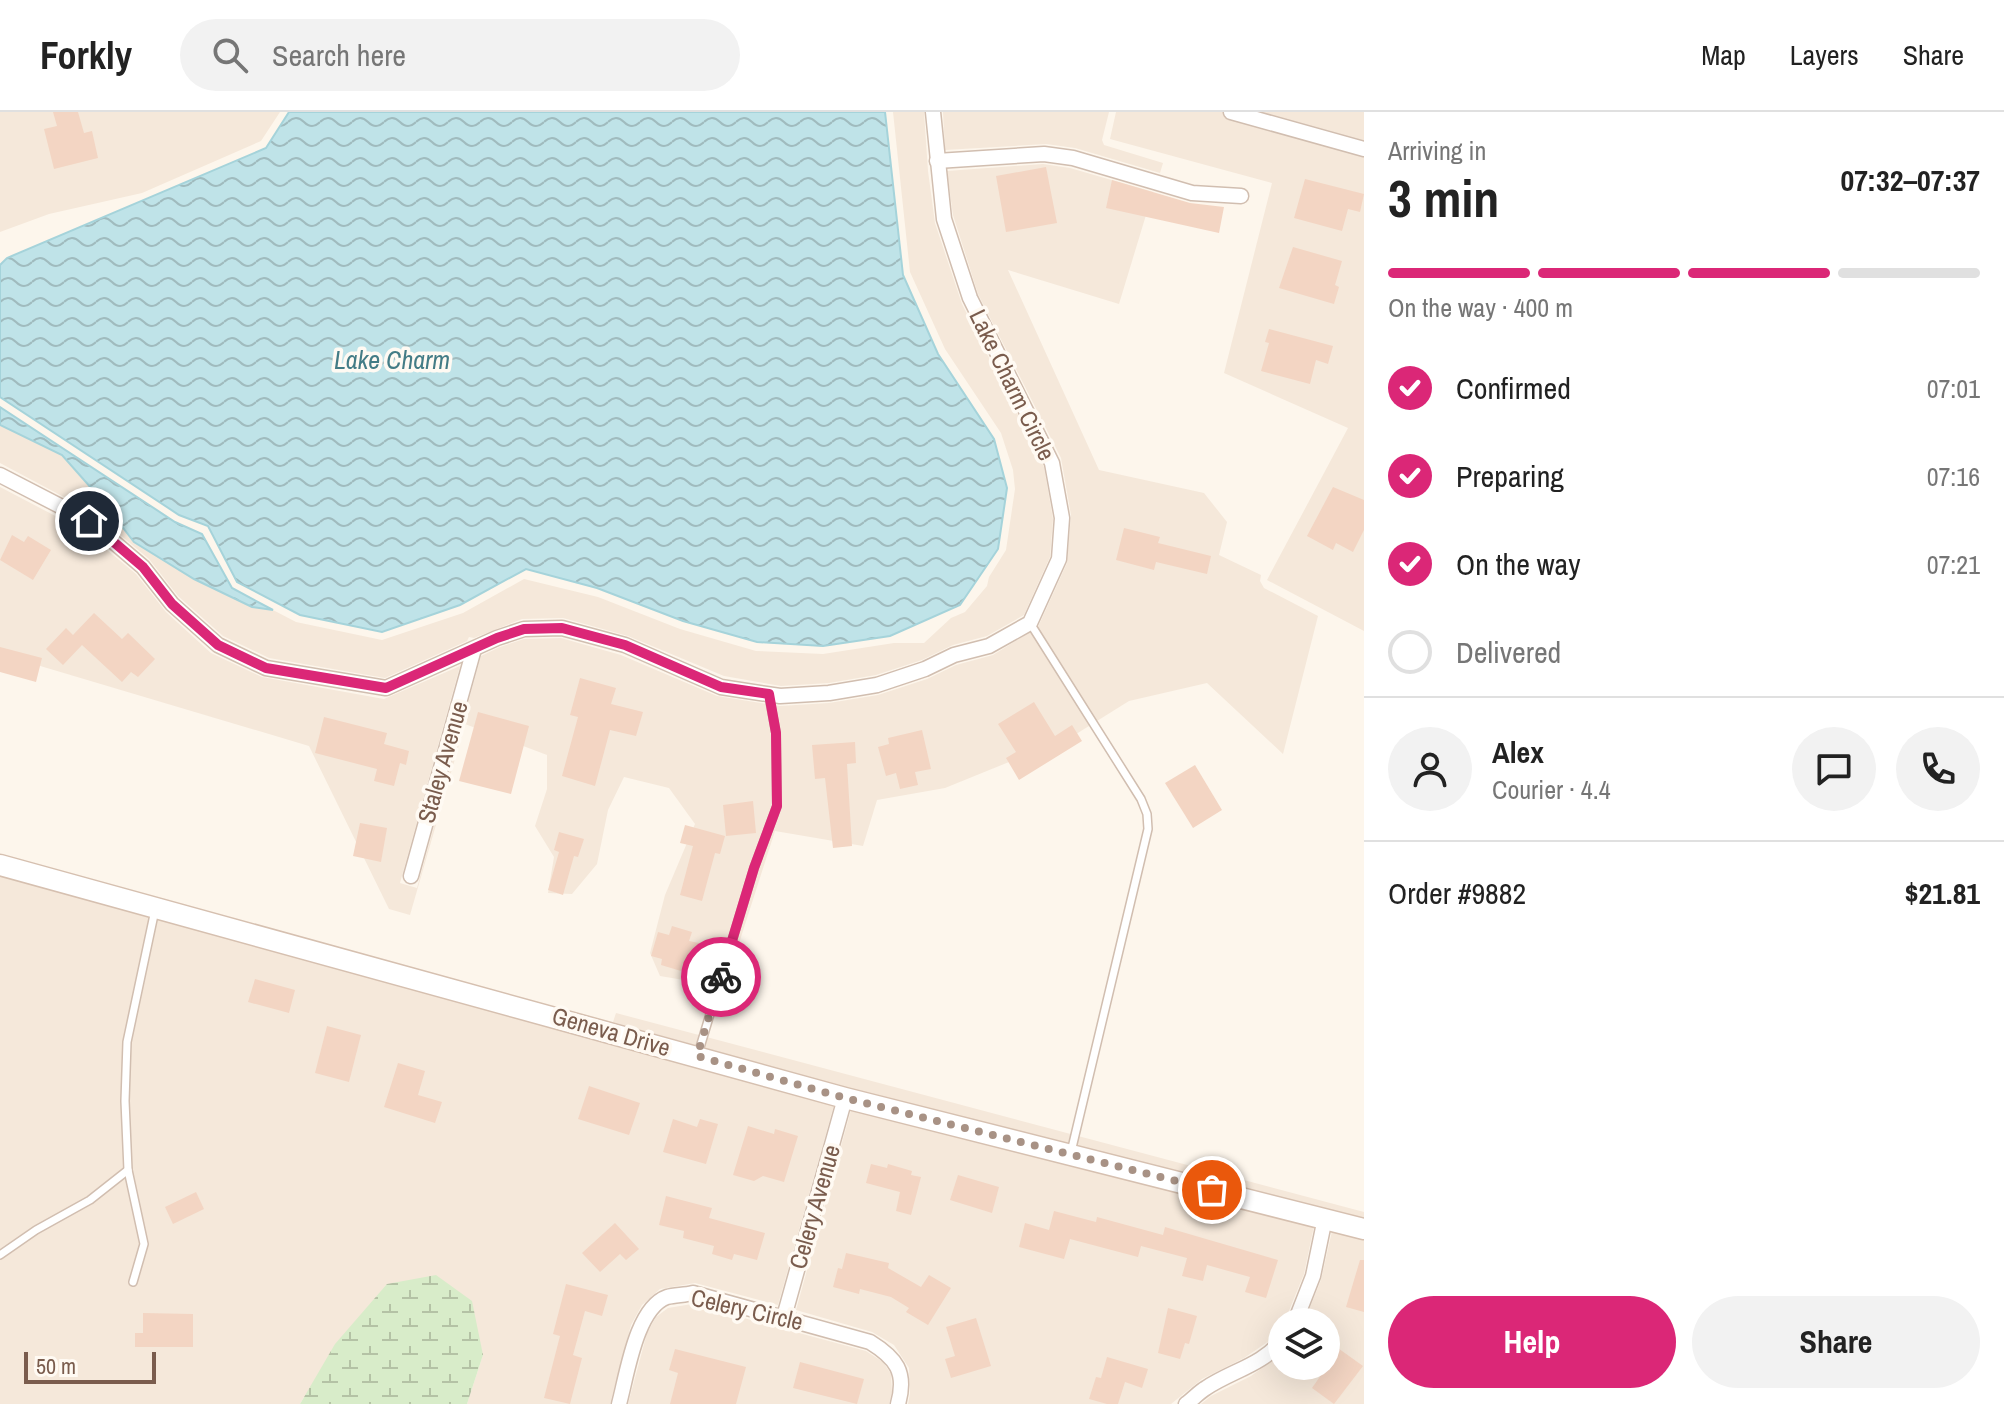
<!DOCTYPE html>
<meta charset="utf-8">
<style>
body{margin:0;font-family:"Archivo Narrow",sans-serif;background:#f2f2f2;color:#222;height:100vh;display:flex;flex-direction:column;font-size:30px;white-space:nowrap}
*{box-sizing:border-box;margin:0}
p{font-size:26px;color:#767676}
.icon{flex:none;width:44px;height:44px;fill:none;stroke:currentColor;stroke-width:2;stroke-linecap:round;stroke-linejoin:round}
.map{position:relative;flex:1;overflow:hidden}
.side{display:flex;flex-direction:column;background:#fff;width:640px}
.side>*{flex:none}
.tools{position:absolute;left:1268px;top:1196px;display:grid;gap:16px}
.tools a{display:grid;place-items:center;width:72px;height:72px;border-radius:50%;background:#fff;box-shadow:0 8px 32px #0002;font-size:40px}
.scale{position:absolute;left:24px;bottom:20px;width:132px;box-sizing:border-box;padding-left:8px;border:4px solid #7a5c4d;border-top:0;font-size:22px;line-height:28px;white-space:nowrap;color:#7a5c4d;-webkit-text-stroke:6px #fffaf3;paint-order:stroke}
.pin{position:absolute;display:grid;place-items:center;width:68px;height:68px;color:#fff;margin:-34px;border:4px solid #fff;border-radius:50%;box-shadow:0 2px 8px #0007}
.courier{position:absolute;display:grid;place-items:center;width:80px;height:80px;margin:-40px;border:6px solid #db2777;border-radius:50%;background:#fff;color:#222;box-shadow:0 2px 10px #0007}
.head em{font-style:normal;font-weight:800}
.head div{display:flex;flex-direction:column-reverse}
.head{display:flex;align-items:center;justify-content:space-between;height:136px;padding:0 24px}
h1{font-size:52px;font-weight:800;line-height:60px}
.bar{display:grid;grid-template-columns:repeat(4,1fr);gap:12px 8px;align-content:center;height:96px;padding:0 24px}
.bar i{height:10px;border-radius:6px;background:#e0e0e0}
.bar .on{background:#db2777}
.bar p{grid-column:span 4}
.line{display:flex;align-items:center;gap:20px;padding:0 24px;border-top:2px solid #e0e0e0}
.line div{flex:1}
.round{display:grid;place-items:center;flex:none;width:84px;height:84px;border-radius:42px;background:#f2f2f2}
ol{padding:0 24px;list-style:none}
li{display:flex;align-items:center;gap:24px;height:88px}
li p{margin-inline-start:auto}
li .icon{padding:8px;border-radius:50%;background:#db2777;color:#fff;stroke-width:4}
li:last-child{color:#767676}
li i{width:44px;height:44px;border:4px solid #e0e0e0;border-radius:50%}
.button{display:flex;gap:16px;margin-top:auto;padding:16px 24px}
.button a{flex:1;height:92px;border-radius:48px;background:#db2777;color:#fff;font-size:32px;font-weight:800;line-height:92px;text-align:center}
.button a+a{background:#f2f2f2;color:#222}
header{display:flex;align-items:center;gap:48px;box-sizing:border-box;height:112px;padding:0 40px;background:#fff;border-bottom:2px solid #e0e0e0}
header strong{font-size:38px}
nav{display:flex;gap:44px;margin-inline-start:auto;font-size:28px}
.search{width:560px;height:72px;background:#f2f2f2;display:flex;align-items:center;gap:20px;box-sizing:border-box;padding:0 28px;border-radius:44px;color:#767676;font-size:30px}
main{display:flex;flex:1;min-height:0}
.map>svg:first-child{display:block}
</style>
<header>
<strong>Forkly</strong>
<div class="search"><svg class="icon" aria-label="search" viewBox="0 0 24 24"><circle cx="10" cy="10" r="6"/><path d="M15 15l6 6"/></svg>Search here</div>
<nav><a>Map</a><a>Layers</a><a>Share</a></nav>
</header>
<main>
<div class="map">
<svg width="1364" height="1292" viewBox="0 0 1364 1292">
<defs>
<pattern id="wetland-marsh" width="20" height="14" patternUnits="userSpaceOnUse" patternTransform="scale(2)"><rect width="20" height="14" fill="#d8ecc9"/><path d="M1 5h8M5 5V1M11 12h8M15 12V8" fill="none" stroke="#b4c2a5"/></pattern>
<pattern id="water-waves" width="16" height="10" patternUnits="userSpaceOnUse" patternTransform="scale(2)"><rect width="16" height="10" fill="#bfe3e8"/><path d="M0 5q4-4 8 0t8 0" fill="none" stroke="#a0bbbe"/></pattern>
</defs>
<rect width="100%" height="100%" fill="#fdf6ec"/>
<g fill="#f5e8da">
<polygon points="0,0 280,0 261,29 142,81 49,102 0,120"/>
<polygon points="893,0 924,0 928,59 935,111 962,192 1044,355 1053,407 1050,445 1024,503 987,524 953,533 922,548 876,563 829,571 781,574 724,564 628,524 563,506 522,507 474,526 469,525 467,529 385,566 269,546 223,524 178,484 149,447 94,401 0,351 0,313 62,343 100,386 134,430 194,467 252,495 273,498 296,510 382,528 463,501 524,467 598,485 680,517 756,539 823,542 894,531 924,531 951,506 965,500 987,474 989,465 1006,438 1015,377 1013,358 1001,321 945,237 910,160"/>
<polygon points="943,0 1109,0 1102,28 1104,33 1163,51 1160,61 1075,36 1046,32 945,38"/>
<polygon points="1116,0 1364,0 1364,519 1267,468 1348,316 1224,261 1272,71 1110,27"/>
<polygon points="1043,52 1070,56 1153,80 1119,192 1008,158 1099,358 1204,381 1227,410 1219,443 1261,463 1260,469 1264,476 1318,504 1283,642 1207,571 1129,589 1073,624 945,676 877,688 863,734 775,719 725,875 660,864 650,841 665,783 695,712 669,676 624,665 608,698 597,752 572,782 548,781 554,745 535,714 547,677 547,643 465,612 410,803 389,797 309,634 0,542 0,375 84,419 136,462 166,500 211,541 262,565 384,587 460,554 400,771 417,776 481,544 500,535 524,527 561,526 621,543 717,584 780,594 829,591 878,583 927,567 956,553 993,543 1038,515 1067,451 1071,403 1061,346 978,182 953,103 947,59"/>
<polygon points="0,763 834,993 778,1193 695,1171 660,1177 642,1193 631,1213 610,1292 467,1292 483,1243 304,1285 300,1292 0,1292"/>
<polygon points="616,901 1364,1100 1364,1106 848,976 613,910"/>
<polygon points="851,998 1314,1114 1304,1162 1286,1206 1269,1229 1244,1246 1202,1267 1171,1292 908,1292 910,1282 909,1256 894,1233 872,1220 796,1198"/>
<polygon points="1332,1119 1364,1128 1364,1292 1201,1292 1211,1284 1251,1264 1282,1242 1282,1254 1326,1254 1326,1210 1304,1210 1321,1168"/>
<polygon points="692,1192 866,1239 883,1250 891,1262 892,1280 889,1292 628,1292 647,1221 656,1205 668,1196"/>
</g>
<polygon fill="url(#wetland-marsh)" points="436,1163 472,1189 483,1243 467,1292 300,1292 335,1232 387,1172"/>
<g fill="url(#water-waves)" stroke="#a5d3da" stroke-width="2">
<polygon points="289,0 885,0 903,163 938,242 994,327 1007,376 998,437 960,493 890,524 823,534 757,530 683,509 597,476 526,457 460,493 382,520 300,503 237,470 208,414 179,403 0,285 0,153 7,146 266,36"/>
<polygon points="0,295 175,410 202,422 232,476 273,498 252,495 194,467 134,430 100,386 62,343 0,313"/>
</g>
<g fill="#f3d5c3">
<polygon points="53,0 78,0 84,21 92,19 98,46 54,57 44,17 57,14"/>
<polygon points="1046,55 1057,111 1006,120 996,64"/>
<polygon points="1305,67 1364,82 1360,100 1348,97 1342,119 1294,106"/>
<polygon points="1112,68 1190,91 1224,95 1219,121 1106,96"/>
<polygon points="1293,135 1342,149 1335,173 1339,175 1334,192 1279,176"/>
<polygon points="1269,217 1333,234 1328,252 1316,248 1310,272 1261,259 1269,231 1265,230"/>
<polygon points="1333,375 1364,388 1364,418 1353,440 1336,431 1333,438 1307,424"/>
<polygon points="1124,416 1160,425 1158,431 1211,444 1207,462 1156,450 1154,458 1116,448"/>
<polygon points="12,423 24,430 28,424 51,438 33,468 0,448"/>
<polygon points="94,501 122,527 128,521 155,547 138,565 131,560 122,570 82,533 63,553 46,537 66,516 73,523"/>
<polygon points="0,535 42,546 36,570 0,560"/>
<polygon points="580,566 616,576 611,592 643,600 636,624 610,618 595,674 562,664 578,605 570,603"/>
<polygon points="1034,590 1055,624 1072,613 1082,629 1019,668 1006,646 1016,640 998,612"/>
<polygon points="478,600 529,614 511,682 459,669"/>
<polygon points="324,605 387,621 384,632 409,639 406,653 400,651 394,674 374,669 377,657 315,641"/>
<polygon points="922,618 931,657 915,660 918,673 900,677 896,661 886,664 878,635 889,632 888,626"/>
<polygon points="855,630 856,651 847,652 852,734 833,736 825,666 815,667 812,633"/>
<polygon points="1195,653 1222,698 1193,716 1165,671"/>
<polygon points="753,689 756,721 726,724 723,693"/>
<polygon points="360,711 387,716 381,750 353,744"/>
<polygon points="685,713 725,724 720,742 715,741 702,789 680,783 693,734 680,731"/>
<polygon points="559,720 584,727 578,745 574,744 563,783 548,778 559,740 554,738"/>
<polygon points="672,814 692,820 689,829 699,831 693,855 683,852 681,859 661,853 662,847 651,844 658,820 669,823"/>
<polygon points="255,867 295,878 289,901 248,890"/>
<polygon points="327,914 361,923 349,970 315,961"/>
<polygon points="398,951 425,959 418,983 442,990 435,1011 384,995"/>
<polygon points="589,974 640,991 629,1023 578,1007"/>
<polygon points="673,1007 697,1015 700,1007 718,1012 706,1052 663,1040"/>
<polygon points="748,1014 774,1022 775,1017 798,1024 784,1070 763,1064 754,1069 733,1063"/>
<polygon points="871,1052 887,1056 888,1052 912,1059 911,1063 921,1065 911,1103 896,1099 900,1080 866,1071"/>
<polygon points="958,1063 999,1075 992,1101 950,1088"/>
<polygon points="196,1080 204,1097 173,1112 165,1095"/>
<polygon points="666,1084 712,1096 709,1106 765,1121 757,1148 734,1142 732,1148 712,1142 714,1134 683,1126 684,1119 659,1113"/>
<polygon points="1054,1099 1096,1110 1097,1105 1163,1123 1165,1115 1278,1148 1266,1186 1245,1180 1250,1165 1207,1153 1203,1169 1182,1164 1187,1146 1141,1134 1138,1145 1070,1127 1064,1147 1019,1135 1025,1111 1049,1118"/>
<polygon points="615,1111 639,1137 626,1148 620,1142 600,1160 582,1141"/>
<polygon points="846,1141 889,1151 888,1156 921,1175 929,1163 951,1176 928,1213 906,1200 909,1196 891,1185 860,1177 859,1182 833,1175 838,1156 842,1157"/>
<polygon points="1360,1148 1364,1148 1364,1200 1346,1195"/>
<polygon points="566,1172 608,1183 602,1204 585,1199 573,1243 582,1246 570,1292 544,1286 560,1224 553,1222"/>
<polygon points="1168,1196 1197,1204 1189,1232 1185,1231 1180,1247 1158,1241"/>
<polygon points="143,1201 193,1202 193,1235 135,1235 135,1221 143,1221"/>
<polygon points="976,1206 991,1254 951,1266 945,1247 955,1244 946,1215"/>
<polygon points="1335,1234 1363,1254 1334,1292 1312,1276 1326,1256 1326,1247"/>
<polygon points="675,1237 746,1255 736,1292 670,1292 678,1261 669,1258"/>
<polygon points="1107,1245 1148,1257 1142,1276 1125,1270 1118,1292 1107,1292 1089,1287 1096,1265 1101,1266"/>
<polygon points="800,1250 864,1267 857,1292 793,1276"/>
</g>
<g fill="none" stroke-linecap="round" stroke-linejoin="round">
<g stroke="#d1beb0" stroke-width="10">
<g id="lane">
<polyline points="1030,511 1141,687 1147,702 1148,717 1071,1040"/>
<polyline points="698,942 754,756 777,694 776,621 769,584"/>
<polyline points="0,1143 36,1118 90,1088 128,1058"/>
<polyline points="133,1170 144,1132 128,1058 125,989 127,930 155,798"/>
</g>
</g>
<g stroke="#d1beb0" stroke-width="17">
<g id="street">
<polyline points="1231,0 1364,37"/>
<polyline points="937,49 1044,42 1073,46 1192,81 1241,84"/>
<polyline points="0,363 89,409 143,455 172,492 218,533 266,556 386,576 497,526 524,517 562,516 625,533 721,575 780,584 829,581 877,573 925,557 954,543 989,534 1030,511 1059,447 1062,406 1052,351 970,186 944,107 933,0"/>
<polyline points="411,764 474,537"/>
<polyline points="784,1205 845,986"/>
<polyline points="1295,1210 1313,1164 1325,1106"/>
<path d="M619,1292C627,1263 636,1196 667,1185C675,1183 685,1183 693,1181L870,1230C896,1246 907,1260 898,1292"/>
<path d="M1186,1292C1193,1287 1199,1280 1206,1276C1231,1259 1263,1253 1282,1228"/>
</g>
</g>
<g stroke="#d6c0b0" stroke-width="23">
<polyline id="secondary" points="0,753 845,986 1364,1117"/>
</g>
<use href="#lane" stroke="#fff" stroke-width="7"/>
<use href="#street" stroke="#fff" stroke-width="14"/>
<use href="#secondary" stroke="#fff" stroke-width="20"/>
</g>
<g fill="none" stroke-linecap="round" stroke-linejoin="round">
<polyline stroke="#a89285" stroke-width="8" stroke-dasharray="0 14.4" points="721,865 697,944 845,986 1212,1078"/>
<polyline stroke="#db2777" stroke-width="10" points="89,409 143,455 172,492 218,533 266,556 386,576 497,526 524,517 562,516 625,533 721,575 769,582 776,621 777,694 754,756 721,865"/>
</g>
<g text-anchor="middle" stroke-width="7" stroke-linejoin="round" paint-order="stroke">
<g font-size="24" fill="#7a5c4d" stroke="#fffaf3">
<text transform="translate(1012 273) rotate(64)" y="8">Lake Charm Circle</text>
<text transform="translate(443 650) rotate(-74)" y="8">Staley Avenue</text>
<text transform="translate(611 920) rotate(16)" y="8">Geneva Drive</text>
<text transform="translate(815 1095) rotate(-74)" y="8">Celery Avenue</text>
<text transform="translate(747 1198) rotate(13)" y="8">Celery Circle</text>
</g>
<g font-size="26" font-style="italic" fill="#437c86" stroke="#fffaf3">
<text x="392" y="257">Lake Charm</text>
</g>
</g>
</svg>
<div class="tools">
<a><svg class="icon" aria-label="layers" viewBox="0 0 24 24"><path d="M12 4l9 5-9 5-9-5zM3 14l9 5 9-5"/></svg></a>
</div>
<div class="scale">50 m</div>
<div class="pin" style="left:1212px;top:1078px;background:#ea580c"><svg class="icon" aria-label="bag" viewBox="0 0 24 24"><path d="M5 8h14l-1 12H6zM9 8a3 3 0 0 1 6 0"/></svg></div>
<div class="pin" style="left:89px;top:409px;background:#1f2937"><svg class="icon" aria-label="home" viewBox="0 0 24 24"><path d="M3 11l9-7 9 7M6 9v11h12V9"/></svg></div>
<div class="courier" style="left:721px;top:865px"><svg class="icon" aria-label="bike" viewBox="0 0 24 24"><circle cx="6" cy="16" r="4"/><circle cx="18" cy="16" r="4"/><path d="M6 16l4-8h5l3 8M10 8l3 8H6M13 5h3"/></svg></div>
</div>
<section class="side">
<div class="head"><div><h1>3 min</h1><p>Arriving in</p></div><em>07:32–07:37</em></div>
<div class="bar"><i class="on"></i><i class="on"></i><i class="on"></i><i></i><p>On the way · 400 m</p></div>
<ol>
<li><svg class="icon" aria-label="check" viewBox="0 0 24 24"><path d="M5 12l5 5 9-10"/></svg>Confirmed<p>07:01</p></li>
<li><svg class="icon" aria-label="check" viewBox="0 0 24 24"><path d="M5 12l5 5 9-10"/></svg>Preparing<p>07:16</p></li>
<li><svg class="icon" aria-label="check" viewBox="0 0 24 24"><path d="M5 12l5 5 9-10"/></svg>On the way<p>07:21</p></li>
<li><i></i>Delivered</li>
</ol>
<div class="line" style="height:144px"><a class="round"><svg class="icon" aria-label="person" viewBox="0 0 24 24"><circle cx="12" cy="8" r="4"/><path d="M4 21q1-7 8-7t8 7"/></svg></a><div><b>Alex</b><p>Courier · 4.4</p></div><a class="round"><svg class="icon" aria-label="chat" viewBox="0 0 24 24"><path d="M4 5h16v11H9l-5 4z"/></svg></a><a class="round"><svg class="icon" aria-label="phone" viewBox="0 0 24 24"><path d="M5 4h4l2 5-3 2q2 4 5 5l2-3 5 2v4C11 20 4 13 5 4z"/></svg></a></div>
<div class="line" style="height:104px"><div>Order #9882</div><b>$21.81</b></div>
<div class="button"><a>Help</a><a>Share</a></div>
</section>
</main>
